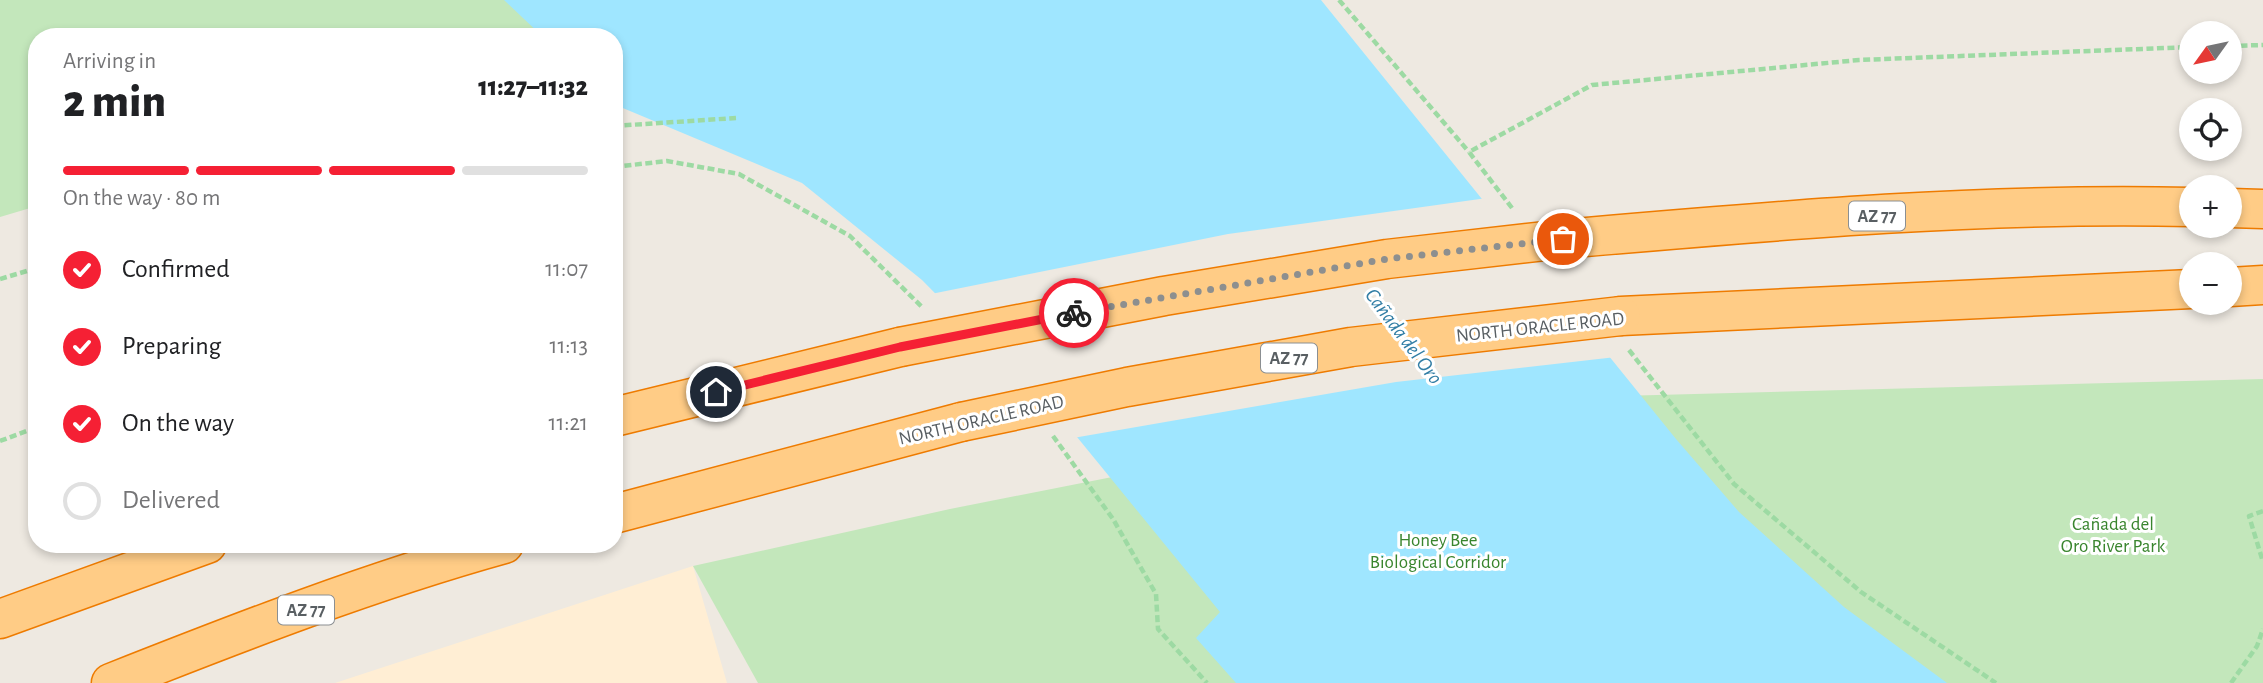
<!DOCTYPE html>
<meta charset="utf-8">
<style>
body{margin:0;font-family:"Alegreya Sans",sans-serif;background:#f2f2f2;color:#202124;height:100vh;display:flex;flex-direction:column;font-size:26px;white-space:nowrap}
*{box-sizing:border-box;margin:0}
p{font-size:23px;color:#757577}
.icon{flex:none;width:38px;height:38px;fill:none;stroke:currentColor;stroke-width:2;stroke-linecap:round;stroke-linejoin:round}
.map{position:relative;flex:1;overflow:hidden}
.drawer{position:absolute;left:28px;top:28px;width:595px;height:525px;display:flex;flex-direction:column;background:#fff;border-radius:28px;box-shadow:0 4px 10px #0003}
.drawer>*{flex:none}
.needle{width:46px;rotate:237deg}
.buttons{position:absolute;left:2179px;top:21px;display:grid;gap:14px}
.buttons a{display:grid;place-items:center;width:63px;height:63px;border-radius:50%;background:#fff;box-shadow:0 4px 10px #0003;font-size:35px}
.pin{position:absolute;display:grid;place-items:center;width:60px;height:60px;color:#fff;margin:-30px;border:4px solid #fff;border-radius:50%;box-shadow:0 2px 7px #0007}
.courier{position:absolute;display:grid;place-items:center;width:70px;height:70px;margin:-35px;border:5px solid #f52034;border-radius:50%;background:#fff;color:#222;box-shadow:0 2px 9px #0007}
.headline em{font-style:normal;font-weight:800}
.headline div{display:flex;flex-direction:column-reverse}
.headline{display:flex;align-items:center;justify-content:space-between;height:119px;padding:0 35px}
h1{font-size:46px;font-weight:800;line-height:52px}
.bar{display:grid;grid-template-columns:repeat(4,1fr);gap:10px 7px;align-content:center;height:84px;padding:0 35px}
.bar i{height:9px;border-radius:5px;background:#e0e0e0}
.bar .current{background:#f52034}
.bar p{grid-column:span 4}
ol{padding:0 35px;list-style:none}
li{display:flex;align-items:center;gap:21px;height:77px}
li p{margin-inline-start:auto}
li .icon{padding:7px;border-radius:50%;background:#f52034;color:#fff;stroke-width:4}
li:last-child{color:#757577}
li i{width:38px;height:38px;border:4px solid #e0e0e0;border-radius:50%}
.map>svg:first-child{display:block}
</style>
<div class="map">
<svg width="2263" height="683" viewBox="0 0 2263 683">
<rect width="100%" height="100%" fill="#eee9e1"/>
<polygon fill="#ffeed4" points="693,566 727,683 335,683"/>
<g fill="#c3e7bb">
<polygon points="0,0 1115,0 614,37 37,37 37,206 0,217"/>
<polygon points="2263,379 2263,683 758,683 693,566 950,509 1507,399"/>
</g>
<polygon fill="#9fe6ff" points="504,0 1321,0 1676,439 1739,512 1844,607 1947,683 1236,683 1196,638 1220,612 1077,437 922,280 802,183 618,106 614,102 614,37 543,37"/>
<polygon fill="#eee9e1" points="1487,198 1616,357 1396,382 1073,438 931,294 1228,234"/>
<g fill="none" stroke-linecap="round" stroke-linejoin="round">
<g stroke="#ee7b00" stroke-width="41">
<g id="highway">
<polyline points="2230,208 2263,209"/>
<path d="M1563,239C1771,221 1982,202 2191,207"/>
<polyline points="2230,287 2263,285"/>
<polyline points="1621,316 2191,289"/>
<polyline points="614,417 900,347"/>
<polyline points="614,514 961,422"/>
<polyline points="0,619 207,544"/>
<path d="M111,683C240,632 371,581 504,544"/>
</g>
</g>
<g stroke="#9ddaa3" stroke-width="4.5" stroke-dasharray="7 3.5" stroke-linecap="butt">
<polyline points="1339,0 1469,152"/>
<polyline points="2230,46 2263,45"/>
<polyline points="614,126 736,118"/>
<polyline points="614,167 667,161 739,174 850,236 922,307"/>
<polyline points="1512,208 1469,152 1592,85 1859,60 2191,47"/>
<polyline points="0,279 37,268"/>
<polyline points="1629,350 1734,484 1861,592 1996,683"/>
<polyline points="1053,436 1113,519 1156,594 1158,629 1207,683"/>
<polyline points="0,441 37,427"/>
<polyline points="2263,511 2249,516 2263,562"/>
<polyline points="2231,683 2257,646 2263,629"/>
</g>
<use href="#highway" stroke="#ffcc86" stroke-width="38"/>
<g stroke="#ee7b00" stroke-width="41" stroke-linecap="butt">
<g id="highway-bridge">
<polyline points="900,347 1164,296 1387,259 1563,239"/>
<polyline points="961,422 1127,387 1351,347 1621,316"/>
</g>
</g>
<use href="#highway-bridge" stroke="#ffcc86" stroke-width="38"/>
</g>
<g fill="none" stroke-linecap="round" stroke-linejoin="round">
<polyline stroke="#8d8f8f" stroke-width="7" stroke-dasharray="0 12.6" points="1074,313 1387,259 1563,239"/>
<polyline stroke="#f52034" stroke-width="9" points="716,392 900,347 1074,313"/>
</g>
<g text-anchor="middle" stroke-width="6" stroke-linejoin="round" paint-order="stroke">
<g fill="#fff" stroke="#8b8f92" stroke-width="2">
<rect x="1849" y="201.5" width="56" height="29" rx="5"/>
<rect x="1261" y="343.5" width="56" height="29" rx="5"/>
<rect x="278" y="595.5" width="56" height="29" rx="5"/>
</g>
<g font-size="18" font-weight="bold" fill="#595f63">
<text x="1877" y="222">AZ 77</text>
<text x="1289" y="364">AZ 77</text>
<text x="306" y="616">AZ 77</text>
</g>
<g font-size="19" fill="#595f63" stroke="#fff">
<text transform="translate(1540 326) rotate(-6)" y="7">NORTH ORACLE ROAD</text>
<text transform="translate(981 419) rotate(-13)" y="7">NORTH ORACLE ROAD</text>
</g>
<g font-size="19" fill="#39852e" stroke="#fff">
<text x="2113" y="530">Cañada del<tspan x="2113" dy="22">Oro River Park</tspan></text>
<text x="1438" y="546">Honey Bee<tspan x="1438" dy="22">Biological Corridor</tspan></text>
</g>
<g font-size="21" font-style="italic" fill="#327ea5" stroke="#fff">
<text transform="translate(1404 336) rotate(53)" y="7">Cañada del Oro</text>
</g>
</g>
</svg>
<div class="buttons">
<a><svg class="needle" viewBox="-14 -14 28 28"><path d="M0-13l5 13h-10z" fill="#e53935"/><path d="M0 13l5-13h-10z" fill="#757577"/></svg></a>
<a><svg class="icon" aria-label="locate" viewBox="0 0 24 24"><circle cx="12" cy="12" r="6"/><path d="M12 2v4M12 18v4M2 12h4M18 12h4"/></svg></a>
<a>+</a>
<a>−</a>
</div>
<div class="pin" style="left:1563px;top:239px;background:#ea580c"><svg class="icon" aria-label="bag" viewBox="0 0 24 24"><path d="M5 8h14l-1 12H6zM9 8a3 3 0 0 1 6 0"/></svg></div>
<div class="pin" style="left:716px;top:392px;background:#1f2937"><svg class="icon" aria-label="home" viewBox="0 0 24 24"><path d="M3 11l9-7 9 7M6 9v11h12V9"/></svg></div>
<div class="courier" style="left:1074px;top:313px"><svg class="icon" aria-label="bike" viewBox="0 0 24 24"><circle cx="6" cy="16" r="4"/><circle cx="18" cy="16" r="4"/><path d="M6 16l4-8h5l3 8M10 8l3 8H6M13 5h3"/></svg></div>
<section class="drawer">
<div class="headline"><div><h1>2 min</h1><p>Arriving in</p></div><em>11:27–11:32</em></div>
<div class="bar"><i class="current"></i><i class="current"></i><i class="current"></i><i></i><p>On the way · 80 m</p></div>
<ol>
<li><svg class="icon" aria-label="check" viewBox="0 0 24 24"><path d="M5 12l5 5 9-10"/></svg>Confirmed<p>11:07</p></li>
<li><svg class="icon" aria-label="check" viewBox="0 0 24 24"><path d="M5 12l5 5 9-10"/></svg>Preparing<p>11:13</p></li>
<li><svg class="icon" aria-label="check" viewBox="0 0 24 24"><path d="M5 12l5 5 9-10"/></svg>On the way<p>11:21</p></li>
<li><i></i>Delivered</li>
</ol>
</section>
</div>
